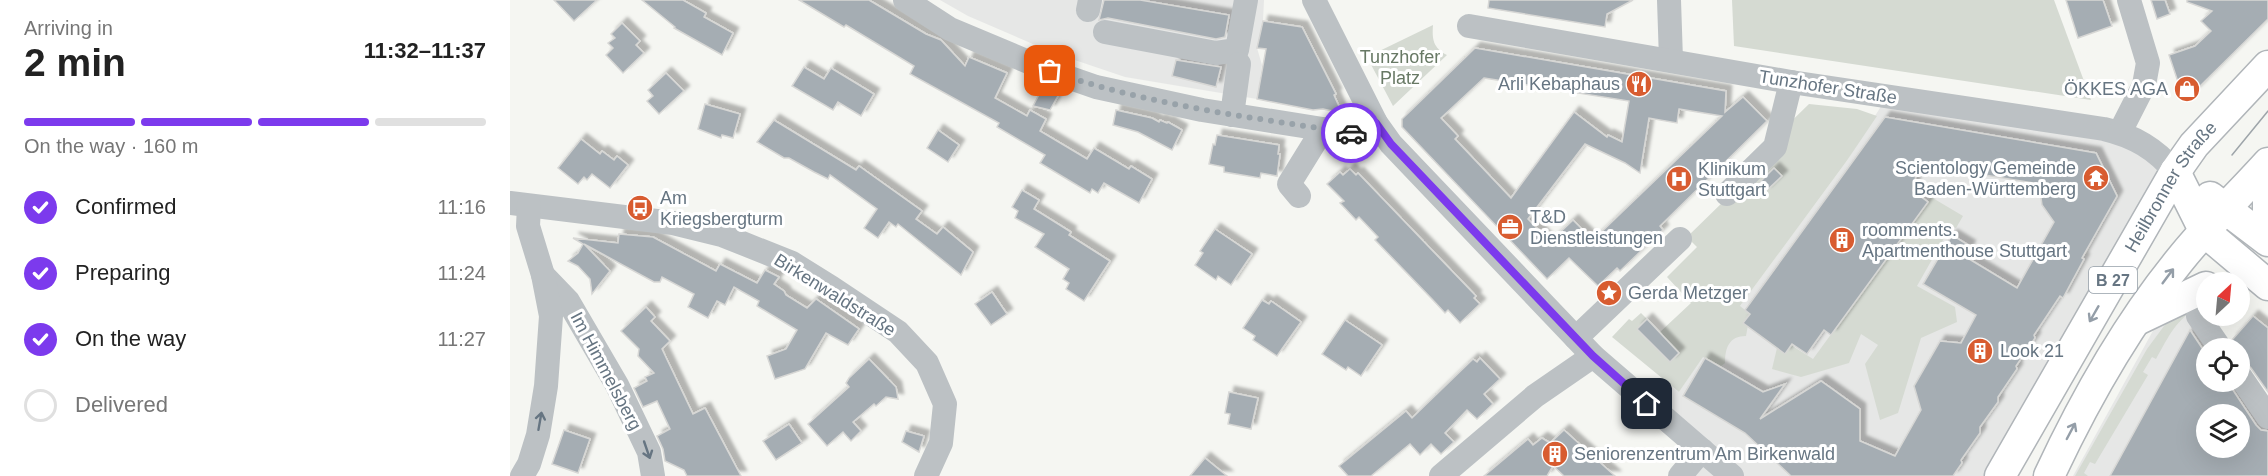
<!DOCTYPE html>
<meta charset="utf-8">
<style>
body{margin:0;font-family:Arial,sans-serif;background:#f6f6f6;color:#222;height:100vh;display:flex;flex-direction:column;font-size:22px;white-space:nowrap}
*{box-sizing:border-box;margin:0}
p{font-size:20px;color:#767676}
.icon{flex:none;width:33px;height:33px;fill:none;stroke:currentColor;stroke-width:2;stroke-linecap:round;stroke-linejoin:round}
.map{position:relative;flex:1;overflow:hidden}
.sheet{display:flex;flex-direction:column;background:#fff;width:510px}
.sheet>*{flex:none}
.needle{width:39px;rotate:26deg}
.fabs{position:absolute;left:1686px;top:272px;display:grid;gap:12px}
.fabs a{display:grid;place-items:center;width:54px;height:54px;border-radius:50%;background:#fff;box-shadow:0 6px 24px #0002;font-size:30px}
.pin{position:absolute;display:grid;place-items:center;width:51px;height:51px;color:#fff;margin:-26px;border-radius:12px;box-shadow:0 3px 9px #0006}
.courier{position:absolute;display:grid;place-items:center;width:60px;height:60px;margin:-30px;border:4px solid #7c3aed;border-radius:50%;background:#fff;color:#222;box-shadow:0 2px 8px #0007}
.overview em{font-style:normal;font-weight:700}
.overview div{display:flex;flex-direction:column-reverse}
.overview{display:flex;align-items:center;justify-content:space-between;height:102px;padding:0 24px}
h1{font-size:39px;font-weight:700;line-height:45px}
.bar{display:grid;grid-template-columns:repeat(4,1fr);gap:9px 6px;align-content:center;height:72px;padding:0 24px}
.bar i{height:8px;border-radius:4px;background:#e0e0e0}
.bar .on{background:#7c3aed}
.bar p{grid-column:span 4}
ol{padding:0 24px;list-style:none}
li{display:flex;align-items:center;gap:18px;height:66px}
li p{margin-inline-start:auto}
li .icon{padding:6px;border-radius:50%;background:#7c3aed;color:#fff;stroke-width:4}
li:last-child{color:#767676}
li i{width:33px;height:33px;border:3px solid #e0e0e0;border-radius:50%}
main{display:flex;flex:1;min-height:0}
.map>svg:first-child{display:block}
</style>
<main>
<section class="sheet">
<div class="overview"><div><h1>2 min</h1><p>Arriving in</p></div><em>11:32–11:37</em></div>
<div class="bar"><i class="on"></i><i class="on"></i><i class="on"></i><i></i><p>On the way · 160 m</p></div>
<ol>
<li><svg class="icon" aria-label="check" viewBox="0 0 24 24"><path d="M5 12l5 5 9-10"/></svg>Confirmed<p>11:16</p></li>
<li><svg class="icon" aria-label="check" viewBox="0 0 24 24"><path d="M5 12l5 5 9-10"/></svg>Preparing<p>11:24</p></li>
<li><svg class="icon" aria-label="check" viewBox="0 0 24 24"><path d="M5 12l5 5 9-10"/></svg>On the way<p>11:27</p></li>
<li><i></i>Delivered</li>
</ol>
</section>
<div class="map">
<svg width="1758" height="476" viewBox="0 0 1758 476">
<defs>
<filter id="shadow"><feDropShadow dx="5.5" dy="-5.5" stdDeviation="1.5" flood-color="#0004"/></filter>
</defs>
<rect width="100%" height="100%" fill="#f5f6f2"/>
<g fill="#e6e7e6" fill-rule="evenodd">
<polygon points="430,0 754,0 753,21 747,48 752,65 747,99 615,77 544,53 458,16"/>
<polygon points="1375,100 1608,137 1659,176 1483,476 1176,476 1198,448 1142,402 1156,382 1169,392 1193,356 1336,162"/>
<path d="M1666,289L1696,348V381H1727L1758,427V476H1563ZM1696,414H1730V447H1696Z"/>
</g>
<g fill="#d5dad2">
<polygon points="1222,0 1544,0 1581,100 1224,46"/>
<path d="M923,25C922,39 923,48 937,55L883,106L857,57Z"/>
<path d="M1299,104L1347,109L1367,116L1336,162L1230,306L1240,314L1236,336C1219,336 1215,348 1215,363L1211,366L1193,357L1169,392L1102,337L1119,319L1122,321L1131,313L1150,332L1181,303L1157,277L1187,247L1177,237L1217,198L1210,191Z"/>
<polygon points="1421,197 1453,216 1446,228 1441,226 1407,286 1445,307 1447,322 1411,338 1388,413 1370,420 1355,364 1368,345 1351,334 1339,363 1291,377 1262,369 1267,348 1281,345 1303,359"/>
<path d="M1690,306C1666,319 1659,336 1646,359L1642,357L1633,372L1638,375L1585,464L1580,462L1574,473L1578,476H1565L1637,349L1654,326L1668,311Z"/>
</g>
<g fill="#a5adb3" stroke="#d7d7d5" stroke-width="1.5" fill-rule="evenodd" filter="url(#shadow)">
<polygon points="44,0 87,0 64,21"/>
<polygon points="132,0 173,0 196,13 194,17 223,33 212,55 164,28 165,27"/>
<polygon points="289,0 359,0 416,34 431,40 455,66 459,57 497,73 485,98 517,116 520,110 536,119 530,131 577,159 584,148 619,169 621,166 642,179 629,203 594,183 588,193 582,189 580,193 530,163 535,155 487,127 489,123 400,74 404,66 336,25 334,27"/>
<polygon points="594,0 630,0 719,15 715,37 706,39 598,18 589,20"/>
<polygon points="979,0 1123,0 1097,14 1095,27 978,8"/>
<polygon points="1556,0 1593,0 1602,26 1568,38"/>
<polygon points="1641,0 1655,0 1660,14 1647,19"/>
<polygon points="1677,0 1758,0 1758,19 1684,92 1670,88 1659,55 1685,46 1701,31 1691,21 1702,11 1677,2"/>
<polygon points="753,21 792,27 826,94 824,95 832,113 813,109 803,110 747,99 756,49 747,48"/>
<polygon points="112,23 130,41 126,45 134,53 113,73 96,55 103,48 98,43 105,38 101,34"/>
<path d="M965,48L1216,91L1215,112L1233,97L1257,121L1150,226L1153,230L1110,271L1107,268L1088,286L1059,258L1037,279L892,127V119ZM974,78L1119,101L1112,142L1098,135L1097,137L1064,112L1001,198L945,139L948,136L931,118ZM1169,109L1212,116L1083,240L1063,220L1040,242L1018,219L1075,144L1115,163L1130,173L1139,118L1167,123Z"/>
<polygon points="666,60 711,67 706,87 662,76"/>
<polygon points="294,67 314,79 321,68 364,94 351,116 328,102 323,110 282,86"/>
<polygon points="156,73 174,91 149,114 137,101 143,96 138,90"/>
<polygon points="533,87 549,94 540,110 523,106"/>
<polygon points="195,104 230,114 223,138 212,135 211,138 188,129"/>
<polygon points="606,110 642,118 649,122 650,120 657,123 658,122 672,130 662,150 628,132 603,125"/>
<polygon points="1375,117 1586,153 1607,196 1572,258 1574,259 1553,298 1550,296 1524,335 1525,338 1506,366 1507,369 1488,397 1488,402 1470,427 1470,433 1451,460 1452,463 1443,476 1281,476 1235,433 1173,396 1195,358 1253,392 1275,384 1250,419 1311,381 1350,409 1350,441 1385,456 1411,410 1404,386 1430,341 1451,343 1466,315 1413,284 1442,235 1460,246 1454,256 1507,288 1544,222 1532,205 1529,184 1408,164 1403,191 1418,202 1321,335 1314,330 1297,354 1282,344 1275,354 1233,323 1240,314 1235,310"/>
<polygon points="264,120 346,170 349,166 412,211 406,219 427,234 433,227 463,252 451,275 388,224 386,227 379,222 368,238 354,228 367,209 320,175 318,179 304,172 279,158 274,158 247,142"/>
<polygon points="428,130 449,145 438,162 417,148"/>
<polygon points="707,135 769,145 768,154 770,154 767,176 751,173 750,178 714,172 714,167 699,164 703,144 705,145"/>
<polygon points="71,139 90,154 92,151 104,160 107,156 118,165 100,188 82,174 77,180 74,177 68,184 48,168"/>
<polygon points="1264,168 1272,176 1255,192 1248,184"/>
<polygon points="840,169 846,175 848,173 966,296 964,298 970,304 950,323 938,310 935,313 922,299 865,240 868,237 849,217 846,220 830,203 834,201 817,184 830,172 833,175"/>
<polygon points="512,190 529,200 524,209 561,232 559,235 600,261 574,301 556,289 559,283 553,279 559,269 525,247 534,234 505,218 508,211 502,207"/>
<polygon points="705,229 742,254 721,285 708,276 706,280 685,265 693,253 690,251"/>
<polygon points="109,234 143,237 206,271 210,264 247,283 255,270 269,277 264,284 274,291 276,295 297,308 306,299 349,329 338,345 316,333 295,369 265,379 257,356 276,349 287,330 247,306 249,301 224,287 215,305 207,301 198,318 178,307 184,294 152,277 150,282 144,282 74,244 100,271 82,294 80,279 68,266 58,261 68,253 73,244 63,238 108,243"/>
<polygon points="482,292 497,314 481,325 465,304"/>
<polygon points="752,300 759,304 761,301 791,322 767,356 743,340 745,336 733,328"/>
<polygon points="136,307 145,317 141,321 160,341 152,349 183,414 195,408 231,476 177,476 174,470 155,461 153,449 147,436 160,429 147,401 133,407 124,388 137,381 135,377 144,373 128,356 129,349 111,331"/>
<polygon points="1743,316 1758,328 1758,392 1741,368 1736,363 1730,362 1730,348 1724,348 1722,340"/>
<polygon points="1137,319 1169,353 1160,362 1127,329"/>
<polygon points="835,320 872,345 851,376 838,367 836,370 812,354"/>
<path d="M1680,330L1696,354V381H1717L1746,425L1751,430L1758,431V476H1600ZM1696,414H1730V447H1696Z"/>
<polygon points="970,358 990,379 974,394 983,404 967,419 957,410 935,433 944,442 931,454 921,444 910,455 900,444 861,476 838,476 829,466 896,411 902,418 963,359 967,362"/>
<polygon points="359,359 386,387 388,399 376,397 366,406 364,404 343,422 351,431 341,441 333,432 317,446 298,424 339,387 336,383 339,378"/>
<polygon points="719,392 748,398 741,429 718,424 720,414 715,413"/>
<polygon points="279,424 292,443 266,460 253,441"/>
<polygon points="54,430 80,439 68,473 42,464"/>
<polygon points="1054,430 1105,476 1054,476 1043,466 1037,476 974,476 1018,439 1023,445 1032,438 1040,443"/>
<polygon points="396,431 414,436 409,452 392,442"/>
<polygon points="695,458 717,476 680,476"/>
</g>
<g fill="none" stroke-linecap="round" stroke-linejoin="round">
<g stroke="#b0b5b9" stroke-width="33">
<g id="major">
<polyline points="1665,172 1695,232 1758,285"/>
<polyline points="1758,177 1758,211"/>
<polyline points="1700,197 1758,241"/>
<polyline points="1629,319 1696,287"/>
<path id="s1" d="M1490,476L1665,172L1684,145L1758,66"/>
<path d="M1539,476C1574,401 1616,326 1669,261C1696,227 1728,196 1758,163"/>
</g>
</g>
<g stroke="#bcc1c4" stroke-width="24">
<polyline points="395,0 440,29 540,71 586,87 692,110 844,134 866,123"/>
<polyline points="804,0 866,123 881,144 1083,356 1222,476"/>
<polyline points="1159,0 1161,60"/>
<polyline points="578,10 580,0"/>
<path d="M959,26L1281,82L1594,129C1624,136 1646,149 1665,172"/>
<polyline points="595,32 706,53 727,50 736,0"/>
<polyline points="722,115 729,64"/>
<polyline points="1610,132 1634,85 1638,63 1619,0"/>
<polyline points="1217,194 1265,147 1281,82"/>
<polyline points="789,196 779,184 813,129"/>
<polyline points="0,203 163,223 212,235 282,263 322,288 388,332 417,363 435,404 431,443 416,476"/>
<polyline points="33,275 58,301 107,385 139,452 143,476"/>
<polyline points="1688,316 1710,348"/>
<polyline points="1066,338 1170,239"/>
<polyline points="1730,376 1758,417"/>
<polyline points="12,476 19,464 28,435 36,386 41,316 33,275 18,226 19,206"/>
<polyline points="931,476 1025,396 1083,356"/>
<polyline points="1170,476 1192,450"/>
</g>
<use href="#major" stroke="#fff" stroke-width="30"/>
<polyline stroke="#9ea5aa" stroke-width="1.5" points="1722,155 1758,111"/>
</g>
<defs><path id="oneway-shaft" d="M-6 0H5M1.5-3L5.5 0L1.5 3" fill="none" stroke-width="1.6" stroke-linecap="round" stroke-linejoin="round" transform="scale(1.5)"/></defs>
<g stroke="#949ea8">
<use href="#oneway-shaft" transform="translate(1658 276) rotate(-53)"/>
<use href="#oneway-shaft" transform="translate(1584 314) rotate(120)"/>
<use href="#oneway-shaft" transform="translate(1561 431) rotate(-62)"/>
</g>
<g stroke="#667582">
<use href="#oneway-shaft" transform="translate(30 421) rotate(-80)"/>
<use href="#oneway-shaft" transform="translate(137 450) rotate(71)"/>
</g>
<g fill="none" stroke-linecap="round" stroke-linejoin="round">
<path stroke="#98a2a9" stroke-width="6" stroke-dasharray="0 10.8" d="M540,71C637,105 739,117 841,133"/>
<polyline stroke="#7c3aed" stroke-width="8" points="841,133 866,123 881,144 1083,356 1137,404"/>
</g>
<defs>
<g id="restaurant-disc" transform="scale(1.35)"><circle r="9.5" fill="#d85c30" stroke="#fff"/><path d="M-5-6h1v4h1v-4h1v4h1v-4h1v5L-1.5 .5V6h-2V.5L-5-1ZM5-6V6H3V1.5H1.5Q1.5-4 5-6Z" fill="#fff"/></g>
<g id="shop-disc" transform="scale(1.35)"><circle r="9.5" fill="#d85c30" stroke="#fff"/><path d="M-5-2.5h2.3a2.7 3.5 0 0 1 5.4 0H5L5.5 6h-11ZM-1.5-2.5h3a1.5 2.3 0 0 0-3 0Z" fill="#fff"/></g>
<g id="temple-disc" transform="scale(1.35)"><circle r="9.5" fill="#d85c30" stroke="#fff"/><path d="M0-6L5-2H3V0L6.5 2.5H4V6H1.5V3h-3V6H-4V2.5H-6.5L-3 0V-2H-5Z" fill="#fff"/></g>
<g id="hospital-disc" transform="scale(1.35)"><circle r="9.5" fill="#d85c30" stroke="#fff"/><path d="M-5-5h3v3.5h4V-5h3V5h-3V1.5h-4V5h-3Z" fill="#fff"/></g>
<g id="bus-disc" transform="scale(1.35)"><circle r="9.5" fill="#d85c30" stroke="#fff"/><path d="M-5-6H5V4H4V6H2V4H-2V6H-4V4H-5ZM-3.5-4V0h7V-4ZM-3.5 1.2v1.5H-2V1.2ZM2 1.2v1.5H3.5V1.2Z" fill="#fff"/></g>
<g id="office-disc" transform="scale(1.35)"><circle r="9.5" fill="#d85c30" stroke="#fff"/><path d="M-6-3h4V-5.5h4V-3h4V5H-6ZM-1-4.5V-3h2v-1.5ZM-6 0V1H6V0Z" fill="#fff"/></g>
<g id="building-disc" transform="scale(1.35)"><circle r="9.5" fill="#d85c30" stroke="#fff"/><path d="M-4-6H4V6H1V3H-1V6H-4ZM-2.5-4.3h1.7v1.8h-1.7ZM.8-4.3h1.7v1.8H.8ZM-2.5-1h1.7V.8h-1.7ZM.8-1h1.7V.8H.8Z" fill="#fff"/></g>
<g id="sight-disc" transform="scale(1.35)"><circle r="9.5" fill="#d85c30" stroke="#fff"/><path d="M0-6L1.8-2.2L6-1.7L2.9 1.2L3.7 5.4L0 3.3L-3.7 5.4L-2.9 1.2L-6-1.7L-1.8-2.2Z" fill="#fff"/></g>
</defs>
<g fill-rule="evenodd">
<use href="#restaurant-disc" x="1129" y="84"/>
<use href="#shop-disc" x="1677" y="89"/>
<use href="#temple-disc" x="1586" y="178"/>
<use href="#hospital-disc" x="1169" y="179"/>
<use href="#bus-disc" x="130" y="208"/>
<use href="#office-disc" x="1000" y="227"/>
<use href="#building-disc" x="1332" y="240"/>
<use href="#sight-disc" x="1099" y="293"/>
<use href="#building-disc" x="1470" y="351"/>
<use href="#building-disc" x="1045" y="454"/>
</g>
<g text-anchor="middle" stroke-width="6" stroke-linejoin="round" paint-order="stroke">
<rect fill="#fff" stroke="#949ea8" stroke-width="1.5" x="1579" y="267" width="48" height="26" rx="4.5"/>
<g font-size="16" font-weight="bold" fill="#667582">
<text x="1603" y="286">B 27</text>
</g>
<g font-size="18" fill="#687965" stroke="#fff">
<text x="890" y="63">Tunzhofer<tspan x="890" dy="21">Platz</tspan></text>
</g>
<g font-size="18" fill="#667582" stroke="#fff" text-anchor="start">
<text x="1110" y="90" text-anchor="end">Arli Kebaphaus</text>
<text x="1658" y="95" text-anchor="end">ÖKKES AGA</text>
<text x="1566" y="174" text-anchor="end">Scientology Gemeinde<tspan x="1566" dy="21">Baden-Württemberg</tspan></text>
<text x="1188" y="175">Klinikum<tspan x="1188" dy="21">Stuttgart</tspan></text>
<text x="150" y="204">Am<tspan x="150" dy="21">Kriegsbergturm</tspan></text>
<text x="1020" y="223">T&amp;D<tspan x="1020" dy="21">Dienstleistungen</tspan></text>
<text x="1352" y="236">roomments.<tspan x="1352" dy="21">Apartmenthouse Stuttgart</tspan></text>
<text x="1118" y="299">Gerda Metzger</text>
<text x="1490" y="357">Look 21</text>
<text x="1064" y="460">Seniorenzentrum Am Birkenwald</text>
</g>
<g font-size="18" fill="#667582" stroke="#fff">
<text transform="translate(1318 87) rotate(9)" y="6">Tunzhofer Straße</text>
<text dy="6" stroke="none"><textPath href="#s1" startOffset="336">Heilbronner Straße</textPath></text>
<text transform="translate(325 295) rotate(32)" y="6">Birkenwaldstraße</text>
<text transform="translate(96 371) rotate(62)" y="6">Im Himmelsberg</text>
</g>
</g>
</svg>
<div class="fabs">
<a><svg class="needle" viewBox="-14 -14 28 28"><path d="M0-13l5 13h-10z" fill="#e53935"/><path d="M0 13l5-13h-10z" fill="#767676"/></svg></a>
<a><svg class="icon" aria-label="locate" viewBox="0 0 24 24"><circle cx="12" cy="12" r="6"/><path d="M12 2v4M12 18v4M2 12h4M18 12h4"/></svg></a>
<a><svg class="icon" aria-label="layers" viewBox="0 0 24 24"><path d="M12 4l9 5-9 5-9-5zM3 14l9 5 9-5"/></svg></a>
</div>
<div class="pin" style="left:540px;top:71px;background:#ea580c"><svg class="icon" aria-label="bag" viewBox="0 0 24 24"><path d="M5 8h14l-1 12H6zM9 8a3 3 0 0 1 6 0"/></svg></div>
<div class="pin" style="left:1137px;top:404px;background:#1f2937"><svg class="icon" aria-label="home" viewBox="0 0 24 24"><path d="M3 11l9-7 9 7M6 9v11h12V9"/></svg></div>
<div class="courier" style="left:841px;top:133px"><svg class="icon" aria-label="car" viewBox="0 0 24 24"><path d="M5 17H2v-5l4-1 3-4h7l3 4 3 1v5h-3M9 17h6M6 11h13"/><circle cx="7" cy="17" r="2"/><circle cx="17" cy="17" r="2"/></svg></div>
</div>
</main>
